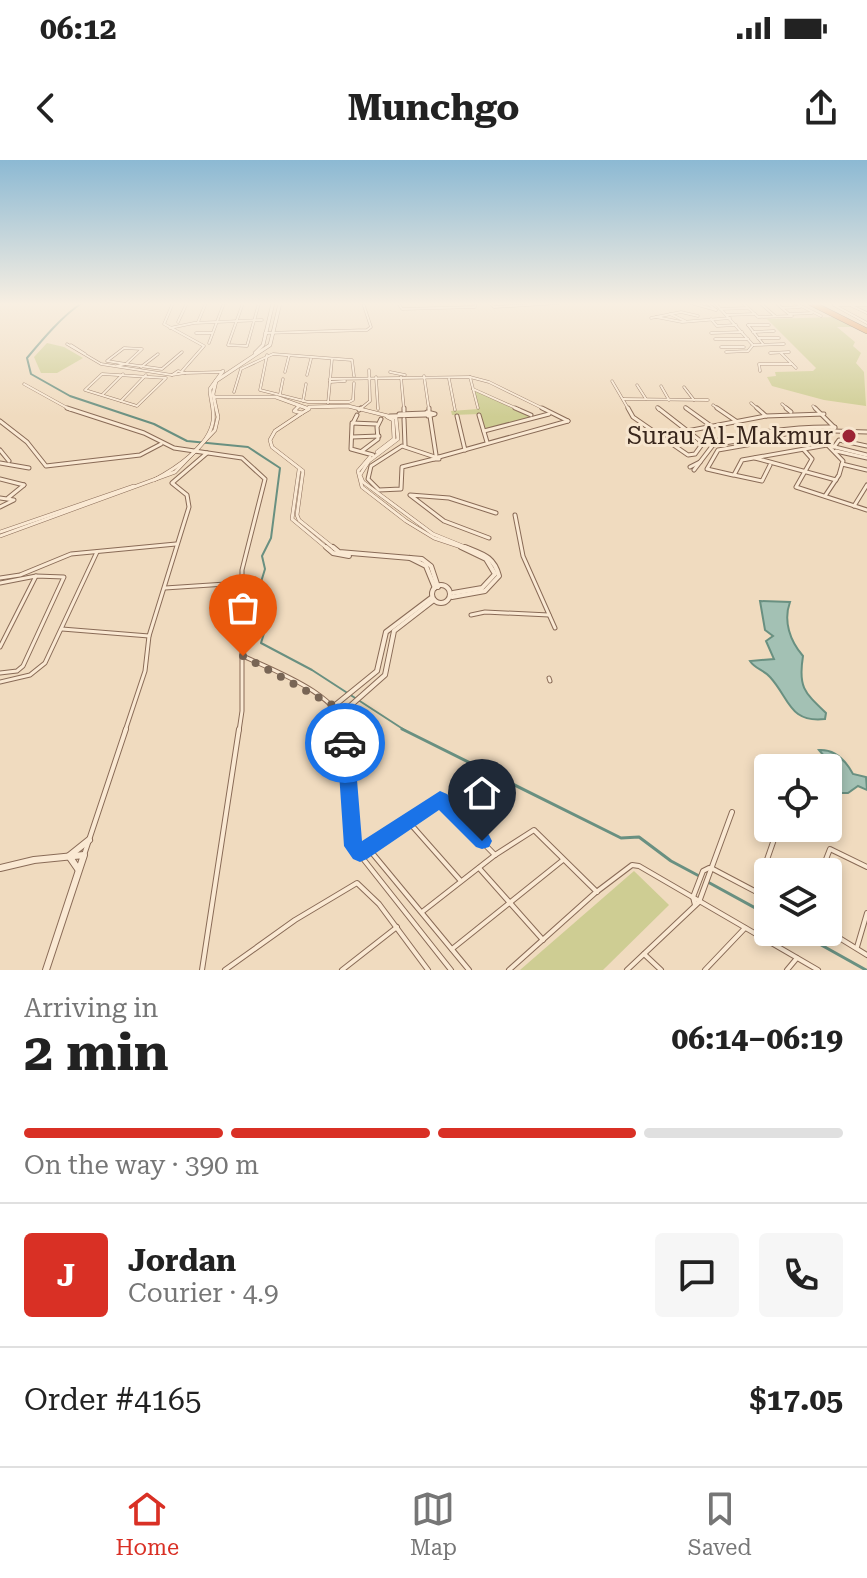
<!DOCTYPE html>
<meta charset="utf-8">
<style>
body{margin:0;font-family:"Roboto Serif",serif;background:#f6f6f6;color:#222;height:100vh;display:flex;flex-direction:column;font-size:30px;white-space:nowrap}
*{box-sizing:border-box;margin:0}
p{font-size:26px;color:#767676}
.icon{flex:none;width:44px;height:44px;fill:none;stroke:currentColor;stroke-width:2;stroke-linecap:round;stroke-linejoin:round}
.map{position:relative;height:810px;overflow:hidden}
.side{display:flex;flex-direction:column;background:#fff;flex:1}
.side>*{flex:none}
.fabs{position:absolute;left:754px;top:594px;display:grid;gap:16px}
.fabs a{display:grid;place-items:center;width:88px;height:88px;border-radius:8px;background:#fff;box-shadow:0 4px 12px #0003;font-size:40px}
.pin{position:absolute;display:grid;place-items:center;width:68px;height:68px;color:#fff;margin:-82px -34px;border-radius:50% 50% 50% 0;rotate:-45deg;box-shadow:0 0 8px #0007}
.pin .icon{rotate:45deg}
.courier{position:absolute;display:grid;place-items:center;width:80px;height:80px;margin:-40px;border:6px solid #1a73e8;border-radius:50%;background:#fff;color:#222;box-shadow:0 2px 10px #0007}
.overview em{font-style:normal;font-weight:700}
.overview div{display:flex;flex-direction:column-reverse}
.overview{display:flex;align-items:center;justify-content:space-between;height:136px;padding:0 24px}
h1{font-size:52px;font-weight:700;line-height:60px}
.bar{display:grid;grid-template-columns:repeat(4,1fr);gap:12px 8px;align-content:center;height:96px;padding:0 24px}
.bar i{height:10px;border-radius:6px;background:#e0e0e0}
.bar .current{background:#d93025}
.bar p{grid-column:span 4}
.line{display:flex;align-items:center;gap:20px;padding:0 24px;border-top:2px solid #e0e0e0}
.line div{flex:1}
.round{display:grid;place-items:center;flex:none;width:84px;height:84px;border-radius:8px;background:#f6f6f6}
.status{display:flex;justify-content:space-between;align-items:center;height:56px;padding:0 40px;background:#fff;direction:ltr}
.status svg{height:22px;fill:currentColor}
header{display:flex;justify-content:space-between;align-items:center;height:104px;padding:0 24px;background:#fff;font-size:36px;font-weight:700}
.tabs{display:flex;justify-content:space-around;align-items:center;height:112px;border-top:2px solid #e0e0e0;background:#fff;font-size:22px;color:#767676}
.tabs a{display:grid;justify-items:center;gap:4px}
.tabs .current{color:#d93025}
.map>svg:first-child{display:block}
</style>
<div class="status"><b>06:12</b><svg viewBox="0 0 49 12"><path d="M0 12V9h3v3zM5 12V6h3v6zM10 12V3h3v9zM15 12V0h3v12zM26 1h20v11H26zM47 4h2v5h-2z"/></svg></div>
<header><svg class="icon" aria-label="back" viewBox="0 0 24 24"><path d="M15 5l-7 7 7 7"/></svg>Munchgo<svg class="icon" aria-label="share" viewBox="0 0 24 24"><path d="M12 15V3M7 8l5-5 5 5M5 13v7h14v-7"/></svg></header>
<div class="map">
<svg width="867" height="810" viewBox="0 0 867 810">
<rect width="100%" height="100%" fill="#f0dbbf"/>
<g fill="#cecd93">
<polygon points="836,157 855,167 837,167 855,182 853,186 861,193 856,203 864,212 866,246 824,240 772,226 767,217 776,216 775,212 813,211 816,208 767,159"/>
<polygon points="47,183 64,187 83,198 57,213 41,213 34,197"/>
<polygon points="473,230 475,230 530,257 484,269 480,254 452,255 451,251 478,249"/>
<polygon points="634,711 669,745 603,810 520,810"/>
</g>
<g fill="#a3c1b4" stroke="#699081" stroke-width="2">
<path d="M760,441L790,442C783,461 790,481 803,496C798,527 804,532 826,553L825,559C789,563 790,539 770,517C764,510 755,509 750,501L774,499L766,481L773,476L765,470Z"/>
<path d="M819,590C835,589 846,601 853,614L866,617L867,630L858,626L848,633H832L830,621L836,617V610Z"/>
</g>
<g fill="none" stroke-linecap="round" stroke-linejoin="round">
<path stroke="#699081" stroke-width="2" d="M82,143C63,155 42,180 27,198L31,214L70,236L154,264L187,281L248,287L280,308L271,378L262,396L265,409L261,422L266,467L261,483L312,510L406,571"/>
<g stroke="#699081" stroke-width="3">
<polyline points="402,569 621,678 639,677 671,701 701,717"/>
<polyline points="706,721 768,755"/>
<polyline points="798,772 866,810"/>
</g>
<g stroke="#896b57" stroke-width="3">
<g id="minor-far2">
<polyline points="173,143 164,164 204,186 182,211"/>
<polyline points="243,143 228,185 247,186 259,143"/>
<polyline points="398,143 402,149 475,147 476,143"/>
<polyline points="490,143 494,147 559,143"/>
<polyline points="691,143 716,150"/>
<polyline points="707,143 716,150"/>
<polyline points="715,143 753,185 748,191 726,192"/>
<polyline points="743,143 758,157 792,156"/>
<polyline points="760,143 775,156"/>
<polyline points="776,143 789,154"/>
<polyline points="795,143 821,156"/>
<polyline points="834,145 867,163"/>
<polyline points="834,145 867,145"/>
<polyline points="852,146 867,153"/>
<polyline points="782,148 800,147"/>
<polyline points="720,149 747,148"/>
<polyline points="670,154 685,161"/>
<polyline points="790,154 812,153"/>
<polyline points="727,155 755,154"/>
<polyline points="656,157 682,162 730,158"/>
<polyline points="651,158 681,152 698,156"/>
<polyline points="711,159 717,166 736,165"/>
<polyline points="178,162 187,143"/>
<polyline points="198,162 206,143"/>
<polyline points="748,165 763,184"/>
<polyline points="748,165 769,165"/>
<polyline points="170,168 194,163 262,160"/>
<polyline points="753,172 774,171"/>
<polyline points="196,173 212,173"/>
<polyline points="265,173 367,170 371,167 363,143"/>
<polyline points="711,173 742,172"/>
<polyline points="758,178 779,178"/>
<polyline points="715,179 748,179"/>
<polyline points="209,183 224,143"/>
<polyline points="67,184 101,204 172,215"/>
<polyline points="71,185 85,194"/>
<polyline points="753,185 784,184"/>
<polyline points="721,187 744,187"/>
<polygon points="124,188 142,189 126,204 107,201"/>
<polyline points="770,193 789,192"/>
<polyline points="781,193 796,208"/>
<polyline points="267,195 260,230 308,242 349,242 353,240 354,223"/>
<polyline points="125,204 162,209 182,192"/>
<polyline points="117,206 125,204"/>
<polyline points="141,207 158,194"/>
<polygon points="178,211 185,213 172,215"/>
<polyline points="760,211 759,204 792,204"/>
<polyline points="285,212 289,196"/>
<polyline points="390,212 405,215"/>
<polyline points="185,213 221,212"/>
<polygon points="102,214 166,218 137,246 85,230"/>
<polyline points="307,215 311,199"/>
<polyline points="424,216 429,250"/>
<polyline points="376,217 378,249"/>
<polyline points="401,217 404,250"/>
<polyline points="470,217 478,248"/>
<polyline points="330,219 470,217 489,222 546,250"/>
<polyline points="449,219 455,250"/>
<polyline points="612,221 629,250"/>
<polyline points="330,222 345,221"/>
<polyline points="24,224 71,250"/>
<polyline points="637,225 646,239"/>
<polyline points="661,226 669,240"/>
<polyline points="684,227 694,240"/>
<polyline points="473,229 520,250"/>
<polyline points="234,232 241,209 273,194 352,200 354,216"/>
<polyline points="103,234 123,214"/>
<polyline points="280,234 283,219"/>
<polyline points="623,239 708,240"/>
<polyline points="121,241 146,215"/>
<polyline points="303,241 306,224"/>
<polyline points="328,243 332,199"/>
<polyline points="751,243 759,250"/>
<polyline points="782,244 789,250"/>
<polyline points="713,245 720,250"/>
<polyline points="813,246 817,250"/>
<polyline points="657,247 659,250"/>
<polyline points="685,247 689,250"/>
<polyline points="359,250 370,241 369,210"/>
</g>
</g>
<g stroke="#896b57" stroke-width="5">
<g id="minor-far1">
<polyline points="67,248 144,273 174,288 242,298 265,319 242,410 242,551 239,571"/>
<polyline points="404,248 404,251"/>
<polyline points="429,248 429,251"/>
<polyline points="515,248 531,255"/>
<polyline points="542,248 568,261"/>
<path d="M628,248L633,257L688,295L695,294L703,283C747,274 790,266 835,267"/>
<polyline points="658,248 703,283"/>
<polyline points="686,248 711,266"/>
<polyline points="717,248 736,261"/>
<polyline points="757,248 766,256"/>
<polyline points="786,248 791,252"/>
<polyline points="815,248 835,268"/>
<polyline points="359,250 361,248"/>
<polygon points="427,252 435,254 428,256"/>
<polyline points="399,254 426,253"/>
<polyline points="357,255 352,265 351,289 373,295"/>
<polyline points="479,255 487,282"/>
<polyline points="390,256 426,255"/>
<polyline points="430,256 436,295"/>
<polyline points="457,256 465,290"/>
<polyline points="404,259 405,285"/>
<polyline points="0,261 27,282 46,306 140,295 161,284"/>
<polyline points="352,263 376,264"/>
<polyline points="484,271 549,254"/>
<polyline points="687,271 766,256 824,254"/>
<polyline points="815,272 843,301 839,315 825,336"/>
<polyline points="352,277 379,276"/>
<polyline points="834,287 839,280 867,286"/>
<polyline points="0,290 9,301"/>
<polyline points="804,290 812,299 796,327 867,350"/>
<polyline points="362,291 378,279 377,267 381,259"/>
<polyline points="836,291 867,298"/>
<polygon points="436,297 439,297 439,299 434,299"/>
<polyline points="439,297 568,261"/>
<polyline points="755,298 836,320"/>
<polyline points="434,299 402,307 401,329 379,330 368,319 371,306 402,286 435,297"/>
<polyline points="0,303 29,308"/>
<polyline points="842,304 867,310"/>
<polyline points="770,305 762,321 734,315 742,300 827,285 867,295"/>
<polyline points="690,307 700,302"/>
<polyline points="694,310 713,285 800,270 867,272"/>
<polyline points="733,315 707,309 718,290 815,273"/>
<polyline points="0,319 24,325"/>
<polyline points="0,338 14,340 0,347"/>
<polyline points="8,338 24,325"/>
<polyline points="854,346 867,325"/>
<polyline points="515,355 523,396 555,468"/>
<polyline points="489,378 444,361 410,335 449,338 496,353"/>
<polyline points="0,418 20,415 71,394 176,384"/>
<polyline points="0,423 36,416 64,417 23,506 17,511 0,513"/>
<polyline points="165,428 241,423"/>
<polyline points="471,455 485,452 549,455"/>
<polyline points="62,469 149,476"/>
<polyline points="0,487 36,416"/>
<path d="M243,496C272,510 342,535 345,571"/>
<polyline points="549,518 550,521"/>
<polyline points="0,522 30,515 45,503 97,392"/>
<polyline points="125,571 145,511 149,476 189,347 187,335 172,323 207,293"/>
</g>
</g>
<g stroke="#896b57" stroke-width="6">
<g id="minor">
<polyline points="345,569 353,686 451,810"/>
<polyline points="407,660 460,720"/>
<polyline points="368,688 469,810"/>
<polyline points="360,693 440,639 495,695"/>
<polyline points="84,695 126,569"/>
<polyline points="479,708 543,780"/>
<polyline points="711,708 768,738"/>
<polyline points="821,712 830,689 867,707"/>
<polyline points="756,731 778,668"/>
<polyline points="695,745 693,737 703,711 709,708"/>
<polyline points="422,752 495,695 534,670 597,732"/>
<polyline points="828,771 867,795"/>
<polyline points="857,787 867,753"/>
<polyline points="452,789 563,700"/>
<polyline points="644,794 661,810"/>
<polyline points="202,810 239,569"/>
<polyline points="225,810 295,760 357,723 379,744 428,810"/>
<polyline points="342,810 397,767"/>
<polyline points="509,810 595,733 632,705 639,706 818,810"/>
<polyline points="627,810 699,742 732,652"/>
<polyline points="705,810 745,768"/>
<polyline points="787,810 797,798"/>
</g>
</g>
<g stroke="#896b57" stroke-width="4">
<g id="tertiary-far2">
<polyline points="255,193 263,185 273,143"/>
<polyline points="215,237 276,237 309,249 302,253 294,251 299,246"/>
<polyline points="309,247 348,246 396,258 398,279 369,301 360,315 363,322 433,374 470,389"/>
<polyline points="302,253 275,271 270,280 272,287 303,311 297,355 299,360 335,389"/>
<polyline points="377,292 394,279 393,260 387,257"/>
<polyline points="370,297 358,311 362,327 406,361 434,378 467,389"/>
<polyline points="299,310 292,359 328,389"/>
<path d="M154,320C175,309 209,287 213,261C215,251 210,239 210,229L223,211"/>
<polyline points="0,372 134,326"/>
<polyline points="0,376 175,312 215,270 218,257 213,234 216,221 270,185 280,143"/>
</g>
</g>
<g stroke="#896b57" stroke-width="6">
<g id="tertiary-far1">
<polyline points="326,387 333,393 349,396"/>
<polyline points="333,387 339,392 422,399 431,406 438,427"/>
<polyline points="410,398 426,406 435,428"/>
<circle cx="441" cy="434" r="9"/>
<polyline points="453,433 482,428 495,414 486,399 461,387"/>
<path d="M452,437L485,431L499,416C494,396 482,394 465,387"/>
<polyline points="334,546 377,511 386,472 431,438"/>
<polyline points="341,554 385,515 394,471 434,440"/>
</g>
</g>
<g stroke="#896b57" stroke-width="8">
<g id="tertiary">
<polyline points="0,708 34,700 84,695 46,810"/>
<polyline points="78,709 69,696 89,680"/>
</g>
</g>
<g stroke="#573a2b" stroke-width="6">
<polyline id="motorway" points="811,143 867,171"/>
</g>
<use href="#minor-far2" stroke="#fae9d3" stroke-width="2"/>
<use href="#minor-far1" stroke="#fae9d3" stroke-width="3"/>
<use href="#minor" stroke="#fae9d3" stroke-width="4"/>
<use href="#tertiary-far2" stroke="#fae9d3" stroke-width="3"/>
<use href="#tertiary-far1" stroke="#fae9d3" stroke-width="4"/>
<use href="#tertiary" stroke="#fae9d3" stroke-width="6"/>
<use href="#motorway" stroke="#e48c4b" stroke-width="5"/>
</g>
<linearGradient id="sky" x2="0" y2="1"><stop stop-color="#8cb9d3"/><stop offset="0.56" stop-color="#f8efe2"/><stop offset="1" stop-color="#f8efe2" stop-opacity="0"/></linearGradient>
<rect width="867" height="257" fill="url(#sky)"/>
<polygon fill="#1a73e8" points="345,576 354,583 362,681 440,631 447,634 489,675 492,681 489,687 482,689 476,687 439,650 367,699 360,702 353,699 344,686 337,583"/>
<g fill="none" stroke-linecap="round" stroke-linejoin="round">
<polyline stroke="#786555" stroke-width="8" stroke-dasharray="0 14.4" points="243,496 334,546 344,560 345,583"/>
</g>
<circle fill="#9b2435" stroke="#f7e6cf" stroke-width="3" cx="849" cy="276" r="8"/>
<g text-anchor="middle" stroke-width="6" stroke-linejoin="round" paint-order="stroke">
<g font-size="24" fill="#38261c" stroke="#f7e6cf" text-anchor="end">
<text x="833" y="284">Surau Al-Makmur</text>
</g>
</g>
</svg>
<div class="fabs">
<a><svg class="icon" aria-label="locate" viewBox="0 0 24 24"><circle cx="12" cy="12" r="6"/><path d="M12 2v4M12 18v4M2 12h4M18 12h4"/></svg></a>
<a><svg class="icon" aria-label="layers" viewBox="0 0 24 24"><path d="M12 4l9 5-9 5-9-5zM3 14l9 5 9-5"/></svg></a>
</div>
<div class="pin" style="left:243px;top:496px;background:#ea580c"><svg class="icon" aria-label="bag" viewBox="0 0 24 24"><path d="M5 8h14l-1 12H6zM9 8a3 3 0 0 1 6 0"/></svg></div>
<div class="pin" style="left:482px;top:681px;background:#1f2937"><svg class="icon" aria-label="home" viewBox="0 0 24 24"><path d="M3 11l9-7 9 7M6 9v11h12V9"/></svg></div>
<div class="courier" style="left:345px;top:583px"><svg class="icon" aria-label="car" viewBox="0 0 24 24"><path d="M5 17H2v-5l4-1 3-4h7l3 4 3 1v5h-3M9 17h6M6 11h13"/><circle cx="7" cy="17" r="2"/><circle cx="17" cy="17" r="2"/></svg></div>
</div>
<section class="side">
<div class="overview"><div><h1>2 min</h1><p>Arriving in</p></div><em>06:14–06:19</em></div>
<div class="bar"><i class="current"></i><i class="current"></i><i class="current"></i><i></i><p>On the way · 390 m</p></div>
<div class="line" style="height:144px"><b class="round" style="background:#d93025;color:#fff">J</b><div><b>Jordan</b><p>Courier · 4.9</p></div><a class="round"><svg class="icon" aria-label="chat" viewBox="0 0 24 24"><path d="M4 5h16v11H9l-5 4z"/></svg></a><a class="round"><svg class="icon" aria-label="phone" viewBox="0 0 24 24"><path d="M5 4h4l2 5-3 2q2 4 5 5l2-3 5 2v4C11 20 4 13 5 4z"/></svg></a></div>
<div class="line" style="height:104px"><div>Order #4165</div><b>$17.05</b></div>
</section>
<nav class="tabs">
<a class="current"><svg class="icon" aria-label="home" viewBox="0 0 24 24"><path d="M3 11l9-7 9 7M6 9v11h12V9"/></svg>Home</a>
<a><svg class="icon" aria-label="map" viewBox="0 0 24 24"><path d="M3 6l6-2 6 2 6-2v14l-6 2-6-2-6 2zM9 4v14M15 6v14"/></svg>Map</a>
<a><svg class="icon" aria-label="saved" viewBox="0 0 24 24"><path d="M7 4h10v16l-5-4-5 4z"/></svg>Saved</a>
</nav>
